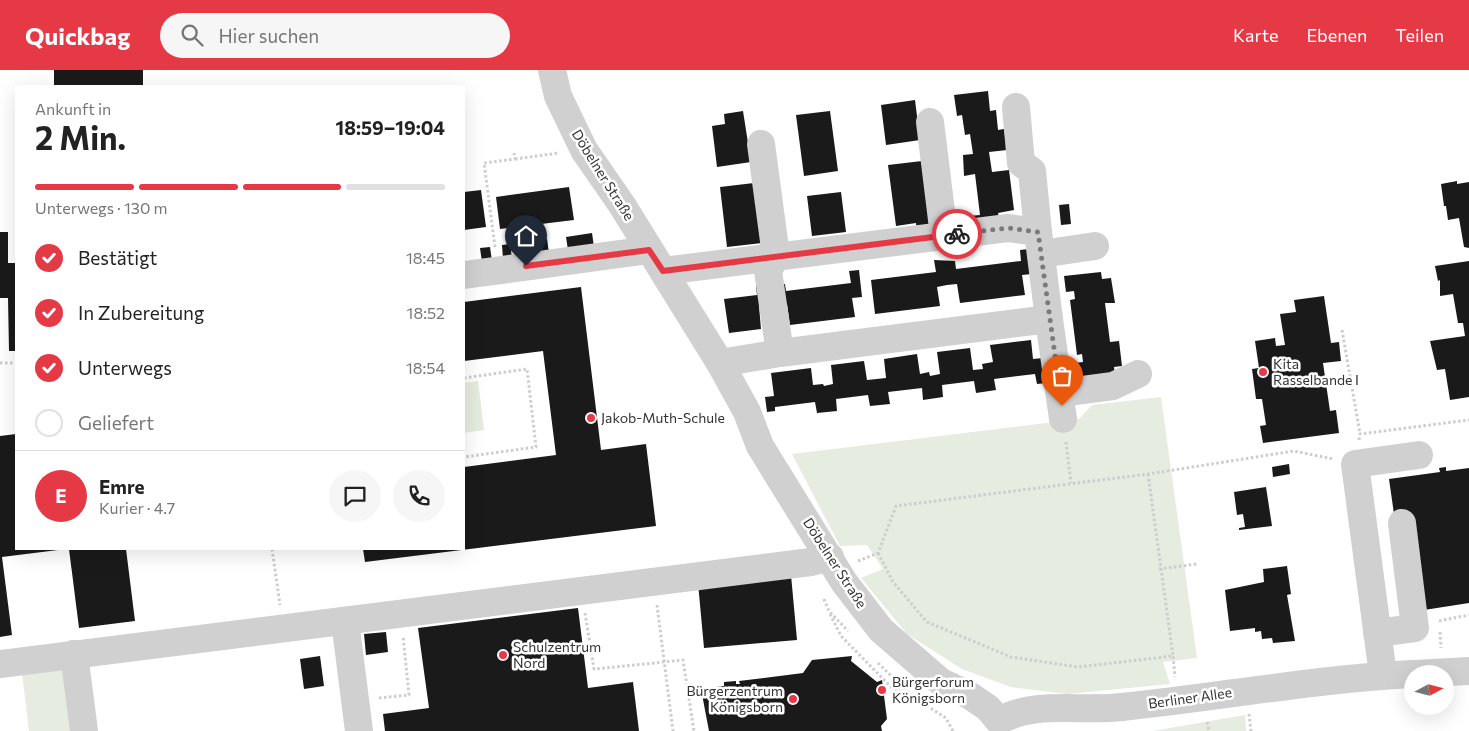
<!DOCTYPE html>
<html lang="de">
<meta charset="utf-8">
<style>
body{margin:0;font-family:Commissioner,sans-serif;background:#f6f6f6;color:#222;height:100vh;display:flex;flex-direction:column;font-size:19px;white-space:nowrap}
*{box-sizing:border-box;margin:0}
p{font-size:16px;color:#767676}
.icon{flex:none;width:28px;height:28px;fill:none;stroke:currentColor;stroke-width:2;stroke-linecap:round;stroke-linejoin:round}
.map{position:relative;flex:1;overflow:hidden}
.panel{position:absolute;left:15px;top:15px;width:450px;height:465px;display:flex;flex-direction:column;background:#fff;border-radius:0px;box-shadow:0 5px 20px #0002}
.panel>*{flex:none}
.needle{width:32px;rotate:83deg}
.fabs{position:absolute;left:1404px;top:595px;display:grid;gap:10px}
.fabs a{display:grid;place-items:center;width:50px;height:50px;border-radius:50%;background:#fff;box-shadow:0 5px 20px #0002;font-size:25px}
.pin{position:absolute;display:grid;place-items:center;width:42px;height:42px;color:#fff;margin:-51px -21px;border-radius:50% 50% 50% 0;rotate:-45deg;box-shadow:0 0 5px #0007}
.pin .icon{rotate:45deg}
.courier{position:absolute;display:grid;place-items:center;width:50px;height:50px;margin:-25px;border:4px solid #e63946;border-radius:50%;background:#fff;color:#222;box-shadow:0 1px 6px #0007}
.head em{font-style:normal;font-weight:700}
.head div{display:flex;flex-direction:column-reverse}
.head{display:flex;align-items:center;justify-content:space-between;height:85px;padding:0 20px}
h1{font-size:32px;font-weight:700;line-height:38px}
.bar{display:grid;grid-template-columns:repeat(4,1fr);gap:8px 5px;align-content:center;height:60px;padding:0 20px}
.bar i{height:6px;border-radius:4px;background:#e0e0e0}
.bar .current{background:#e63946}
.bar p{grid-column:span 4}
.line{display:flex;align-items:center;gap:12px;padding:0 20px;border-top:1px solid #e0e0e0}
.line div{flex:1}
.round{display:grid;place-items:center;flex:none;width:52px;height:52px;border-radius:26px;background:#f6f6f6}
ol{padding:0 20px;list-style:none}
li{display:flex;align-items:center;gap:15px;height:55px}
li p{margin-inline-start:auto}
li .icon{padding:5px;border-radius:50%;background:#e63946;color:#fff;stroke-width:4}
li:last-child{color:#767676}
li i{width:28px;height:28px;border:2px solid #e0e0e0;border-radius:50%}
header{display:flex;align-items:center;gap:30px;box-sizing:border-box;height:70px;padding:0 25px;background:#e63946;color:#fff}
header strong{font-size:24px}
nav{display:flex;gap:28px;margin-inline-start:auto;font-size:18px}
.search{width:350px;height:45px;background:#f6f6f6;display:flex;align-items:center;gap:12px;box-sizing:border-box;padding:0 18px;border-radius:28px;color:#767676;font-size:19px}
.map>svg:first-child{display:block}
</style>
<header>
<strong>Quickbag</strong>
<div class="search"><svg class="icon" aria-label="search" viewBox="0 0 24 24"><circle cx="10" cy="10" r="6"/><path d="M15 15l6 6"/></svg>Hier suchen</div>
<nav><a>Karte</a><a>Ebenen</a><a>Teilen</a></nav>
</header>
<div class="map">
<svg width="1469" height="661" viewBox="0 0 1469 661">
<rect width="100%" height="100%" fill="#fff"/>
<g fill="#e6ecdf">
<polygon points="478,311 484,360 464,363 464,313"/>
<polygon points="1161,327 1197,588 1163,592 1170,614 1067,624 1011,617 962,599 907,564 861,508 883,499 867,475 840,476 792,384 1079,349 1092,335"/>
<polygon points="70,596 78,661 29,661 22,603"/>
<polygon points="1245,645 1246,661 1153,661"/>
</g>
<g fill="#1a1a1a">
<rect x="54" y="0" width="89" height="16"/>
<polygon points="988,21 990,41 996,40 998,60 1004,59 1007,80 989,82 992,102 1009,100 1014,140 998,143 1000,153 970,156 969,146 980,145 975,104 964,106 963,85 973,84 970,64 965,65 962,45 957,46 954,25"/>
<polygon points="915,30 920,70 886,75 881,35"/>
<polygon points="743,41 751,92 717,97 712,56 725,54 724,44"/>
<polygon points="830,41 838,101 804,106 796,45"/>
<polygon points="922,91 931,161 917,163 916,153 896,156 888,95"/>
<polygon points="1457,111 1457,114 1469,112 1469,178 1464,177 1459,148 1448,150 1446,136 1444,136 1441,114"/>
<polygon points="754,113 762,173 727,177 720,117"/>
<polygon points="569,117 574,150 500,159 496,127"/>
<polygon points="481,120 486,157 464,160 464,122"/>
<polygon points="841,122 846,162 812,166 807,126"/>
<polygon points="1069,134 1071,154 1061,155 1059,135"/>
<polygon points="0,162 8,162 8,193 16,193 16,281 9,281 8,228 0,228"/>
<polygon points="592,163 594,177 568,180 566,167"/>
<polygon points="547,169 549,183 531,185 530,172"/>
<polygon points="510,174 512,188 503,189 502,175"/>
<polygon points="490,177 492,191 482,192 480,178"/>
<polygon points="1029,179 1032,204 1022,205 1025,225 960,233 957,214 947,215 937,217 940,236 875,244 871,210 936,202 934,190 955,191 956,199 1021,191 1020,180"/>
<polygon points="1469,191 1469,327 1450,330 1445,299 1437,300 1430,271 1465,266 1463,253 1458,253 1453,224 1440,226 1440,210 1438,211 1435,196"/>
<polygon points="859,200 862,227 852,228 855,247 790,255 787,234 778,235 775,216 785,214 786,221 851,213 849,201"/>
<polygon points="1101,202 1102,209 1111,208 1115,233 1105,233 1110,272 1119,271 1122,296 1114,297 1115,304 1077,309 1075,293 1083,292 1082,284 1077,285 1070,230 1075,229 1074,221 1066,222 1064,206"/>
<polygon points="766,215 768,235 759,236 761,259 729,263 724,229 757,225 756,216"/>
<polygon points="581,217 601,380 646,374 656,456 365,492 363,479 464,479 464,397 556,385 543,281 464,291 464,232"/>
<polygon points="1324,226 1331,273 1339,272 1341,291 1323,293 1330,341 1336,340 1339,363 1263,373 1260,356 1266,355 1262,329 1256,329 1252,299 1259,298 1255,271 1275,268 1276,276 1285,275 1280,244 1296,242 1294,230"/>
<polygon points="1031,270 1033,289 1043,288 1046,313 1037,314 1035,304 994,309 996,320 976,323 974,311 942,315 943,327 923,330 922,318 888,322 890,334 870,336 868,325 836,329 837,341 817,343 815,332 775,337 775,341 767,342 765,327 774,326 771,303 811,298 813,315 823,314 824,316 833,314 831,295 864,291 867,310 886,308 884,289 917,284 920,304 929,302 930,306 940,304 937,282 970,278 973,300 983,299 982,294 993,292 990,275"/>
<polygon points="16,364 16,479 58,480 2,487 12,565 0,567 0,366"/>
<polygon points="1289,394 1290,404 1273,407 1272,397"/>
<polygon points="1446,397 1446,401 1469,398 1469,533 1424,540 1394,444 1389,409 1440,402 1439,398"/>
<polygon points="1266,417 1272,456 1239,460 1239,458 1245,457 1243,444 1237,445 1234,422"/>
<polygon points="69,479 126,479 135,551 79,558"/>
<polygon points="1287,496 1291,524 1287,525 1295,571 1273,573 1272,568 1262,569 1261,561 1255,562 1255,558 1230,561 1225,520 1264,512 1263,499"/>
<polygon points="791,505 797,570 704,578 698,513"/>
<polygon points="578,538 588,618 633,612 639,661 385,661 383,644 429,638 418,558"/>
<polygon points="386,562 388,582 366,585 364,564"/>
<polygon points="320,586 324,616 304,619 300,589"/>
<polygon points="852,586 851,591 877,612 882,610 887,649 881,656 882,661 709,661 701,619 724,616 724,612 736,611 736,614 740,614 739,611 803,603 812,590"/>
</g>
<g fill="none" stroke-linecap="round" stroke-linejoin="round">
<g stroke="#cdcdcd" stroke-width="3" stroke-dasharray="2.5 2.5" stroke-linecap="butt">
<polyline points="515,89 559,83"/>
<polyline points="495,177 484,93 515,89 514,83"/>
<polyline points="1342,260 1360,364"/>
<polyline points="0,293 16,293"/>
<polyline points="464,308 527,299 536,377 464,387"/>
<polyline points="1359,370 1360,364 1469,350"/>
<polyline points="1066,372 1071,413"/>
<polyline points="1148,404 1173,586"/>
<polyline points="272,479 280,535"/>
<polyline points="878,483 893,512 927,552 1011,587 1078,597 1173,586 1175,607"/>
<polyline points="858,491 878,483 896,436 1148,404 1294,381 1333,389"/>
<polyline points="1159,499 1197,494"/>
<polyline points="824,529 829,541 848,561"/>
<polyline points="657,535 673,661"/>
<polyline points="585,543 594,599 683,590 694,661"/>
<polyline points="830,544 841,566 892,618 911,626"/>
<polyline points="1439,551 1469,545"/>
<polyline points="1440,562 1441,578"/>
<polyline points="878,593 913,627 946,648 953,661"/>
<polyline points="379,628 409,625 403,566"/>
<polyline points="1249,644 1251,661"/>
<polyline points="1207,652 1209,661"/>
</g>
<g stroke="#d0d0d0" stroke-width="28">
<polyline points="552,0 558,26 584,80 622,135 720,293 747,342 760,376 844,512 881,560 941,612 969,625 988,638 999,651"/>
<polyline points="1016,37 1021,93 1032,101 1038,162"/>
<polyline points="930,52 944,166"/>
<polyline points="761,74 776,186 768,201 780,283"/>
<polyline points="1041,184 1095,176"/>
<polyline points="663,201 1008,158 1038,162 1049,249 780,283 720,293"/>
<polyline points="464,205 649,180"/>
<polyline points="1049,249 1063,349"/>
<polyline points="1060,323 1113,316 1138,304"/>
<polyline points="345,551 359,661"/>
<polyline points="1377,563 1415,558 1402,453"/>
<polyline points="74,584 84,661"/>
<polyline points="0,594 811,492 830,487"/>
<polyline points="1415,604 1469,601"/>
<polyline points="1383,605 1355,394 1419,385"/>
<path d="M999,651C1035,630 1081,642 1122,637C1219,627 1315,609 1412,604"/>
</g>
</g>
<g fill="none" stroke-linecap="round" stroke-linejoin="round">
<polyline stroke="#7a7a7a" stroke-width="5" stroke-dasharray="0 9" points="957,164 1008,158 1038,162 1062,336"/>
<polyline stroke="#e63946" stroke-width="6" points="526,196 649,180 663,201 957,164"/>
</g>
<g fill="#e63946" stroke="#fff" stroke-width="2">
<circle cx="1263" cy="302" r="5"/>
<circle cx="591" cy="348" r="5"/>
<circle cx="503" cy="585" r="5"/>
<circle cx="882" cy="620" r="5"/>
<circle cx="793" cy="629" r="5"/>
</g>
<g text-anchor="middle" stroke-width="5" stroke-linejoin="round" paint-order="stroke">
<g font-size="14" fill="#333" stroke="#fff">
<text transform="translate(603 105) rotate(58)" y="5">Döbelner Straße</text>
<text transform="translate(835 493) rotate(57)" y="5">Döbelner Straße</text>
<text transform="translate(1190 628) rotate(-8)" y="5">Berliner Allee</text>
</g>
<g font-size="14" fill="#333" stroke="#fff" text-anchor="start">
<text x="1273" y="299">Kita<tspan x="1273" dy="16">Rasselbande I</tspan></text>
<text x="601" y="353">Jakob-Muth-Schule</text>
<text x="513" y="582">Schulzentrum<tspan x="513" dy="16">Nord</tspan></text>
<text x="892" y="617">Bürgerforum<tspan x="892" dy="16">Königsborn</tspan></text>
<text x="783" y="626" text-anchor="end">Bürgerzentrum<tspan x="783" dy="16">Königsborn</tspan></text>
</g>
</g>
</svg>
<div class="fabs">
<a><svg class="needle" viewBox="-14 -14 28 28"><path d="M0-13l5 13h-10z" fill="#e53935"/><path d="M0 13l5-13h-10z" fill="#767676"/></svg></a>
</div>
<div class="pin" style="left:1062px;top:336px;background:#ea580c"><svg class="icon" aria-label="bag" viewBox="0 0 24 24"><path d="M5 8h14l-1 12H6zM9 8a3 3 0 0 1 6 0"/></svg></div>
<div class="pin" style="left:526px;top:196px;background:#1f2937"><svg class="icon" aria-label="home" viewBox="0 0 24 24"><path d="M3 11l9-7 9 7M6 9v11h12V9"/></svg></div>
<div class="courier" style="left:957px;top:164px"><svg class="icon" aria-label="bike" viewBox="0 0 24 24"><circle cx="6" cy="16" r="4"/><circle cx="18" cy="16" r="4"/><path d="M6 16l4-8h5l3 8M10 8l3 8H6M13 5h3"/></svg></div>
<section class="panel">
<div class="head"><div><h1>2 Min.</h1><p>Ankunft in</p></div><em>18:59–19:04</em></div>
<div class="bar"><i class="current"></i><i class="current"></i><i class="current"></i><i></i><p>Unterwegs · 130 m</p></div>
<ol>
<li><svg class="icon" aria-label="check" viewBox="0 0 24 24"><path d="M5 12l5 5 9-10"/></svg>Bestätigt<p>18:45</p></li>
<li><svg class="icon" aria-label="check" viewBox="0 0 24 24"><path d="M5 12l5 5 9-10"/></svg>In Zubereitung<p>18:52</p></li>
<li><svg class="icon" aria-label="check" viewBox="0 0 24 24"><path d="M5 12l5 5 9-10"/></svg>Unterwegs<p>18:54</p></li>
<li><i></i>Geliefert</li>
</ol>
<div class="line" style="height:90px"><b class="round" style="background:#e63946;color:#fff">E</b><div><b>Emre</b><p>Kurier · 4.7</p></div><a class="round"><svg class="icon" aria-label="chat" viewBox="0 0 24 24"><path d="M4 5h16v11H9l-5 4z"/></svg></a><a class="round"><svg class="icon" aria-label="phone" viewBox="0 0 24 24"><path d="M5 4h4l2 5-3 2q2 4 5 5l2-3 5 2v4C11 20 4 13 5 4z"/></svg></a></div>
</section>
</div>
